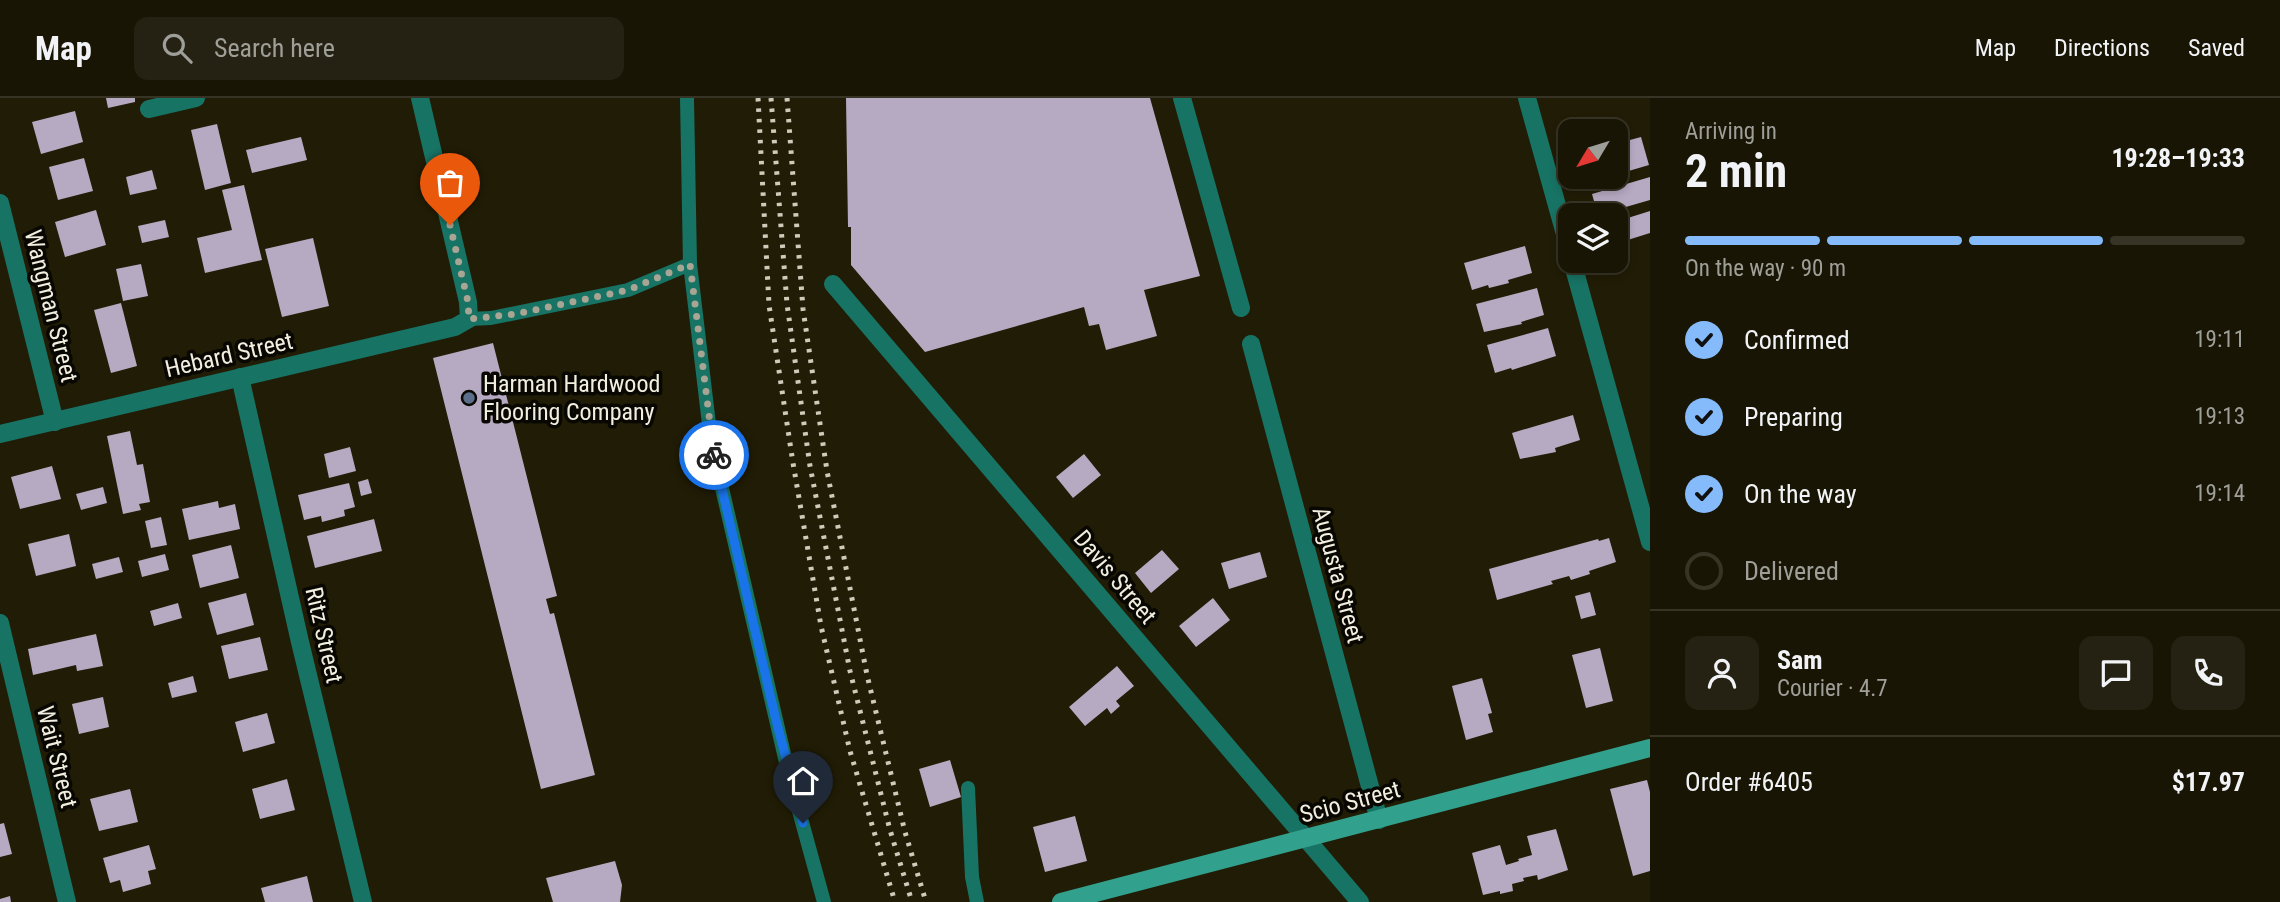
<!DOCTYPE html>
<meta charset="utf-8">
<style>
body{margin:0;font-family:"Roboto Condensed",sans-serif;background:#262213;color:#f1f3f6;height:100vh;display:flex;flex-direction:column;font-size:26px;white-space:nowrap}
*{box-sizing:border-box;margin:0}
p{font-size:23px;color:#9f9f9a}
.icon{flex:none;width:38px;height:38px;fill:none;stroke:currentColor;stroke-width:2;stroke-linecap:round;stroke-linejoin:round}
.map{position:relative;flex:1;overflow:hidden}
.details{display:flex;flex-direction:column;background:#191504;width:630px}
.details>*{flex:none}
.needle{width:46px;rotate:232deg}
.controls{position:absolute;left:1558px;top:21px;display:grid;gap:14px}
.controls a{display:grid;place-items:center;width:70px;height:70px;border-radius:14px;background:#191504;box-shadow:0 4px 10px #0003,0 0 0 2px #373426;font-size:35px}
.pin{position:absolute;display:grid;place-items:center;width:60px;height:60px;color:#fff;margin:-72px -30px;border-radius:50% 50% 50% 0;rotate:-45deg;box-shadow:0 0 7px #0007}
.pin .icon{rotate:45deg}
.courier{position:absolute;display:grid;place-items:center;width:70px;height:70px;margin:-35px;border:5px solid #1a73e8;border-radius:50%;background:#fff;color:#222;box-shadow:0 2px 9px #0007}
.summary em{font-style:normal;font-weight:700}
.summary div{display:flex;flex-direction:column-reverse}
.summary{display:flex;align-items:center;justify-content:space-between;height:119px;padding:0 35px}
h1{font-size:46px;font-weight:700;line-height:52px}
.bar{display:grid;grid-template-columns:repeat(4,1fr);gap:10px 7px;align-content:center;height:84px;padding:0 35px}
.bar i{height:9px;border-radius:5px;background:#373426}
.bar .on{background:#85bbfb}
.bar p{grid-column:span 4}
.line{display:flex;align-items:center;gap:18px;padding:0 35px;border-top:2px solid #373426}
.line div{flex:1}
.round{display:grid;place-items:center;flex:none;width:74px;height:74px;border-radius:14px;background:#262213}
ol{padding:0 35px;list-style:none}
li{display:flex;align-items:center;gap:21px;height:77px}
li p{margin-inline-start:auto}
li .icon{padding:7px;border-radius:50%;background:#85bbfb;color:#111;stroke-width:4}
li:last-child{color:#9f9f9a}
li i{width:38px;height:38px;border:4px solid #373426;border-radius:50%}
header{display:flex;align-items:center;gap:42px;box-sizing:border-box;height:98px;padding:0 35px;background:#191504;border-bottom:2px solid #373426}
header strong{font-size:33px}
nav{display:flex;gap:38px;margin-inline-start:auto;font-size:24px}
.search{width:490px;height:63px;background:#262213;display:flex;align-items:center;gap:18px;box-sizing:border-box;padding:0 24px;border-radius:14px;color:#9f9f9a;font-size:26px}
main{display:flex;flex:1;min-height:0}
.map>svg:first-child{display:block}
</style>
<header>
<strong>Map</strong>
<div class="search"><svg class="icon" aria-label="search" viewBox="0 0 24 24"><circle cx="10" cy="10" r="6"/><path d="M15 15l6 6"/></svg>Search here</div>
<nav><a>Map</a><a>Directions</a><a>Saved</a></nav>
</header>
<main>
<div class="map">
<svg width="1650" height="804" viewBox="0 0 1650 804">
<rect width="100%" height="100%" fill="#211c05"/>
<g fill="#b6a9c2">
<polygon points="106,0 135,0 135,4 108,10"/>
<polygon points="846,0 1150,0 1200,178 1144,192 1157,238 1106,252 1099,226 1089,228 1084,209 925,254 851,167 851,129 848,129"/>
<polygon points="75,13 83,44 41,56 32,24"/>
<polygon points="217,26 231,85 205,92 191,32"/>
<polygon points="301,39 307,62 252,75 246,52"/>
<polygon points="1641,39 1649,67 1615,77 1615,46"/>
<polygon points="84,60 93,93 58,102 49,69"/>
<polygon points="152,72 157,91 130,97 126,79"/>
<polygon points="1584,79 1605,79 1605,80 1586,85"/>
<polygon points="1650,79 1650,102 1598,117 1592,96"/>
<polygon points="244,87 262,162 205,175 197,140 232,132 222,92"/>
<polygon points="96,112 106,147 65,159 55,124"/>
<polygon points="1650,113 1650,135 1615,146 1615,124"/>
<polygon points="165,122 169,139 142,145 138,128"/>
<polygon points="313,140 329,208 282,219 265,151"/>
<polygon points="1525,148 1532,175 1508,182 1509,185 1489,190 1488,187 1472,192 1464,165"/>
<polygon points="141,166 148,198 123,203 116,171"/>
<polygon points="1537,190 1544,217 1521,224 1522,226 1484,234 1476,206"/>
<polygon points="121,205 137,268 111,275 94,212"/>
<polygon points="1548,230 1556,258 1512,272 1511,270 1495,275 1487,247"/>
<polygon points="493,245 557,498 546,501 550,516 554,515 595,677 541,691 433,260"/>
<polygon points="1573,317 1580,342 1555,350 1556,354 1520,361 1512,335"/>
<polygon points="130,333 137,367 143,366 150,404 139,406 141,412 123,416 107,338"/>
<polygon points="350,349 356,373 329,380 324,356"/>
<polygon points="1084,356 1101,377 1073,400 1056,379"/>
<polygon points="52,368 61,401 20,411 11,379"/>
<polygon points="368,381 372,395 361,398 358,384"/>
<polygon points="349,385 355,409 344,412 345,418 322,424 321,418 304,422 298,397"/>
<polygon points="103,389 107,405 81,412 76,396"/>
<polygon points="218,403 219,410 235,406 240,431 189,442 182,411"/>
<polygon points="161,419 167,447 151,450 145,423"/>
<polygon points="374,421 382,453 315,470 307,438"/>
<polygon points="69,436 76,468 36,478 28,446"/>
<polygon points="1609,440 1616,464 1589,473 1590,476 1571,482 1569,478 1551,483 1553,486 1497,502 1489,471 1598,441 1599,443"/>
<polygon points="231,447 239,480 200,490 192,457"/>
<polygon points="1162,452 1179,471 1151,495 1135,475"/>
<polygon points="1260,454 1267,479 1229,491 1221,465"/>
<polygon points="165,456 169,472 142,479 138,463"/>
<polygon points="119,459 123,474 96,481 92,466"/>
<polygon points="1590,494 1596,517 1581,521 1575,498"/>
<polygon points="246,495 254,527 217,537 208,505"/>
<polygon points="1213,500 1230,522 1196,549 1179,528"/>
<polygon points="178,505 182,520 154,528 150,513"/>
<polygon points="96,536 103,568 77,573 76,567 33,577 28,551"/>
<polygon points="260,539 268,572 229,581 221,548"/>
<polygon points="1600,550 1613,603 1586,610 1572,557"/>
<polygon points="1117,568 1134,588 1116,603 1120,608 1111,616 1107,610 1085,628 1069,609"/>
<polygon points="193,578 197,594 172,600 168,585"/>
<polygon points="1482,580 1492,615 1488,616 1493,634 1466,642 1452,588"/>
<polygon points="103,599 109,629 79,636 72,606"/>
<polygon points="267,615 275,645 243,654 235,624"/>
<polygon points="950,662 961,699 930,709 919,671"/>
<polygon points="287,681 295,712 260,721 252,691"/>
<polygon points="1647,682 1650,694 1650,773 1633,778 1610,691"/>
<polygon points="130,691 138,724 99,733 90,701"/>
<polygon points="1075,718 1087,763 1045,774 1033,729"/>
<polygon points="4,725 12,756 0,759 0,726"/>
<polygon points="1556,731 1568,772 1538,782 1537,777 1523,780 1524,783 1512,786 1513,793 1500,796 1500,793 1483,797 1472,755 1500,747 1506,767 1519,763 1518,761 1532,757 1527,738"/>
<polygon points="149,747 156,771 148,773 151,786 123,794 120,782 110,785 103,760"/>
<polygon points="615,763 622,787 620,804 553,804 546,780"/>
<polygon points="307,778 313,804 265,804 261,790"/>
<polygon points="10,798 11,804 0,804 0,801"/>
</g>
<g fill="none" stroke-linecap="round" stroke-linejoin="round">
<g stroke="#177364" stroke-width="14">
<polyline points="687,0 690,166 711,343 788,673 824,804"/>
<polyline points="469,221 491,220 628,192 690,166"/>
<polyline points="968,690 972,779 977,804"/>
</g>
<g stroke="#177364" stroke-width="18">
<polyline points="1182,0 1241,210"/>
<polyline points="1527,0 1570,154"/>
<polyline points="149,11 196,0"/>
<polyline points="0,105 55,324"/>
<polyline points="1572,163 1650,444"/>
<polyline points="833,186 1360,804"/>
<polyline points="1251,246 1379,722"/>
<polyline points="240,279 300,544 363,804"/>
<polyline points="0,336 455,229 469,221 468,204 420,0"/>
<polyline points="0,525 67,804"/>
</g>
<polyline stroke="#31a08d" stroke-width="18" points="1061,804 1650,650"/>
<g stroke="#cecbbb" stroke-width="5" stroke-dasharray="3.5 7" stroke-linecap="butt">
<polyline points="758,0 769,207 793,365 821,528 850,653 895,804"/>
<polyline points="771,0 787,206 810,368 850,573 890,732 912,804"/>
<polyline points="787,0 803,211 827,373 867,577 905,734 926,804"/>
</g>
</g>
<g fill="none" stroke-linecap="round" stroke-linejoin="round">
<polyline stroke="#a9a594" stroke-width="7" stroke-dasharray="0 12.6" points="450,127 468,204 469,221 516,216 628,192 690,166 714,357"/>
<polyline stroke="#1a73e8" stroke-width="9" points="714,357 776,622 803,725"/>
</g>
<circle fill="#5c6f8a" stroke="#080701" stroke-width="2.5" cx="469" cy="300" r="7"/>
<g text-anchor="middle" stroke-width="7" stroke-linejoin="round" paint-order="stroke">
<g font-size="24" fill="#f2efe1" stroke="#080701">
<text transform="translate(51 208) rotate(76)" y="8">Wangman Street</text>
<text transform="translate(229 257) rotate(-13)" y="8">Hebard Street</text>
<text transform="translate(1338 477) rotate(75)" y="8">Augusta Street</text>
<text transform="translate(1115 479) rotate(50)" y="8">Davis Street</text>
<text transform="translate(324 537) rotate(77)" y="8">Ritz Street</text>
<text transform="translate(57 659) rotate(76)" y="8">Wait Street</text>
<text transform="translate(1350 704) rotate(-15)" y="8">Scio Street</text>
</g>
<g font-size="24" fill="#f2efe1" stroke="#080701" text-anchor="start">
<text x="483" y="294">Harman Hardwood<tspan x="483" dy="28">Flooring Company</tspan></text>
</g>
</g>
</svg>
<div class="controls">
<a><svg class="needle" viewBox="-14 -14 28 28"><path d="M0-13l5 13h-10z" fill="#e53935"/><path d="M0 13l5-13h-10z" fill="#9f9f9a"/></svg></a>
<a><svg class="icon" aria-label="layers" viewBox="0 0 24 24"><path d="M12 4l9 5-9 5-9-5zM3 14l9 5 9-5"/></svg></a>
</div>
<div class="pin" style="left:450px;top:127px;background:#ea580c"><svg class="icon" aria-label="bag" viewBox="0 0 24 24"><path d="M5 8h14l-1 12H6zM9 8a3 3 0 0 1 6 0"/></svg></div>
<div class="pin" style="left:803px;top:725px;background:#1f2937"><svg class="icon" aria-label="home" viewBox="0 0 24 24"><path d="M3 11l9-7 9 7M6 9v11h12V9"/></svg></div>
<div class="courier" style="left:714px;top:357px"><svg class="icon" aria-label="bike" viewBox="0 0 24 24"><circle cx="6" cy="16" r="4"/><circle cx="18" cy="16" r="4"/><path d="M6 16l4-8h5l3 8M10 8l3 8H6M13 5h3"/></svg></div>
</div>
<section class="details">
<div class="summary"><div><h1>2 min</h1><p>Arriving in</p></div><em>19:28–19:33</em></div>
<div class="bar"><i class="on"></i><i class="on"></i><i class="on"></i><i></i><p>On the way · 90 m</p></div>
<ol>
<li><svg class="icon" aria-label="check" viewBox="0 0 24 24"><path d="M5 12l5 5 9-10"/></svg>Confirmed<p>19:11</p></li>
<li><svg class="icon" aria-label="check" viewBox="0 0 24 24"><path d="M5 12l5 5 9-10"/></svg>Preparing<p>19:13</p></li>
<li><svg class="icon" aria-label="check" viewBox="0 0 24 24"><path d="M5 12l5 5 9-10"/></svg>On the way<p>19:14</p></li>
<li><i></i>Delivered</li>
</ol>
<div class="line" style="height:126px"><a class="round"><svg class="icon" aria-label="person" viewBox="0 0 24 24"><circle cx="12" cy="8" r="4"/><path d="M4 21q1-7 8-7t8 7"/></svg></a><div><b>Sam</b><p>Courier · 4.7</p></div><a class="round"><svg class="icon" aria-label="chat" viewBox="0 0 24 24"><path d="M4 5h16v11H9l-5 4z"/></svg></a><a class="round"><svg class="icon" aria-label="phone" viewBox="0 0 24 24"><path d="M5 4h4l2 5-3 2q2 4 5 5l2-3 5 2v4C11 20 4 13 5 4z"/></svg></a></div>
<div class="line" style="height:91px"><div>Order #6405</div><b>$17.97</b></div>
</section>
</main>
